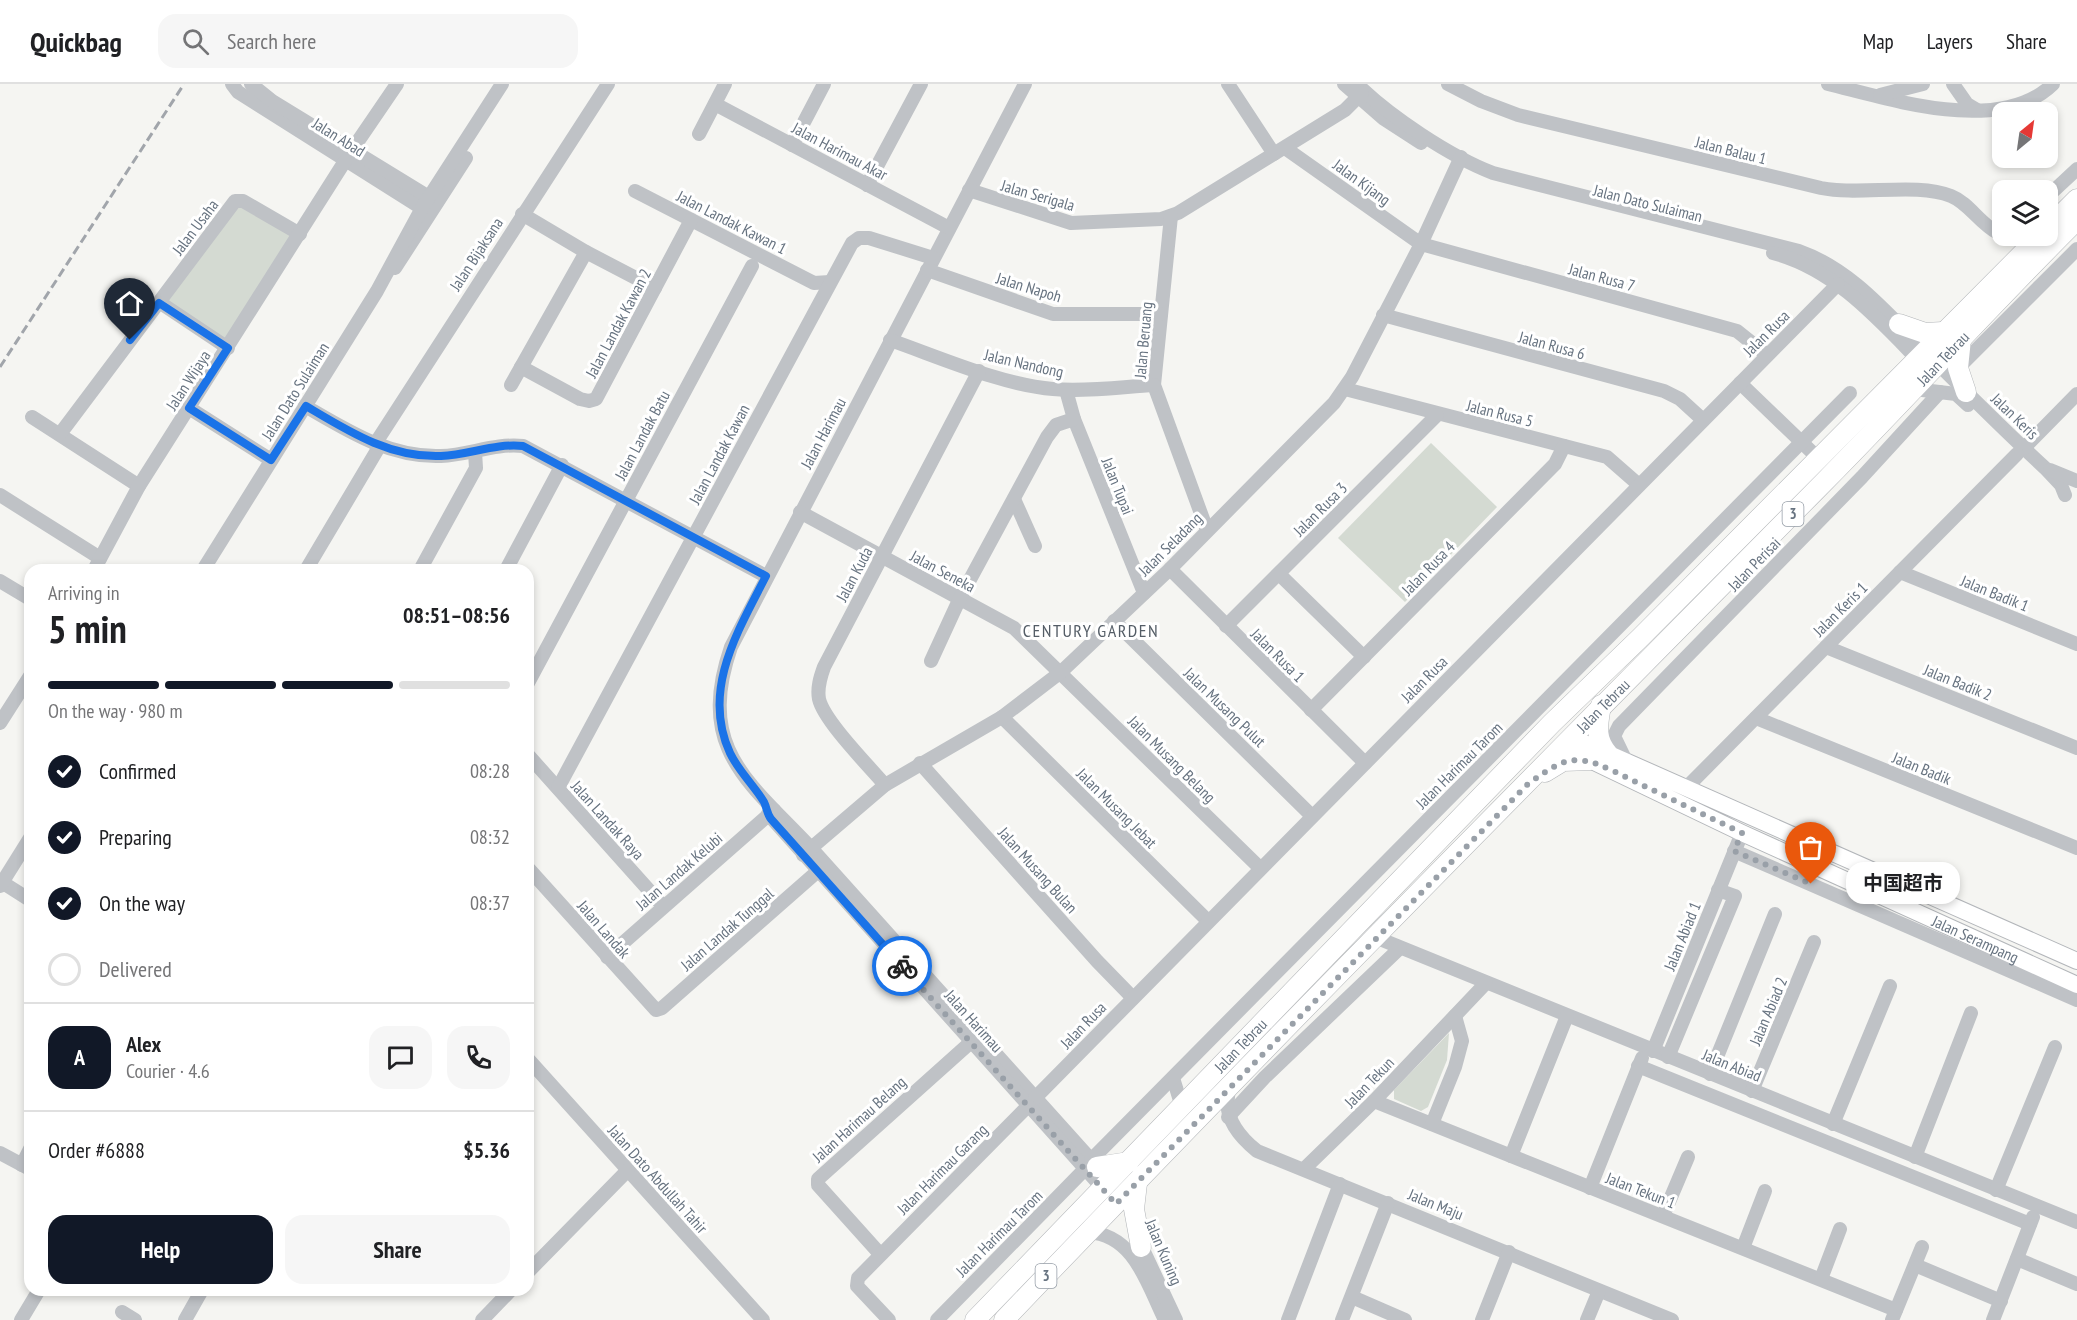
<!DOCTYPE html>
<meta charset="utf-8">
<style>
body{margin:0;font-family:"PT Sans Narrow","Noto Sans SC",sans-serif;background:#f6f6f6;color:#202124;height:100vh;display:flex;flex-direction:column;font-size:22px;white-space:nowrap}
*{box-sizing:border-box;margin:0}
p{font-size:20px;color:#757577}
.icon{flex:none;width:33px;height:33px;fill:none;stroke:currentColor;stroke-width:2;stroke-linecap:round;stroke-linejoin:round}
.map{position:relative;flex:1;overflow:hidden}
.details{position:absolute;left:24px;top:480px;width:510px;height:732px;display:flex;flex-direction:column;background:#fff;border-radius:18px;box-shadow:0 3px 9px #0003}
.details>*{flex:none}
.needle{width:39px;rotate:29deg}
.tools{position:absolute;left:1992px;top:18px;display:grid;gap:12px}
.tools a{display:grid;place-items:center;width:66px;height:66px;border-radius:12px;background:#fff;box-shadow:0 3px 9px #0003;font-size:30px}
.pin{position:absolute;display:grid;place-items:center;width:51px;height:51px;color:#fff;margin:-62px -26px;border-radius:50% 50% 50% 0;rotate:-45deg;box-shadow:0 0 6px #0007}
.pin .icon{rotate:45deg}
.courier{position:absolute;display:grid;place-items:center;width:60px;height:60px;margin:-30px;border:4px solid #1a73e8;border-radius:50%;background:#fff;color:#222;box-shadow:0 2px 8px #0007}
.bubble{position:absolute;height:42px;border-radius:18px;background:#fff;box-shadow:0 3px 9px #0003;font-size:20px;font-weight:700;line-height:42px;text-align:center}
.head em{font-style:normal;font-weight:700}
.head div{display:flex;flex-direction:column-reverse}
.head{display:flex;align-items:center;justify-content:space-between;height:102px;padding:0 24px}
h1{font-size:39px;font-weight:700;line-height:45px}
.bar{display:grid;grid-template-columns:repeat(4,1fr);gap:9px 6px;align-content:center;height:72px;padding:0 24px}
.bar i{height:8px;border-radius:4px;background:#e0e0e0}
.bar .active{background:#111827}
.bar p{grid-column:span 4}
.line{display:flex;align-items:center;gap:15px;padding:0 24px;border-top:2px solid #e0e0e0}
.line div{flex:1}
.round{display:grid;place-items:center;flex:none;width:63px;height:63px;border-radius:18px;background:#f6f6f6}
ol{padding:0 24px;list-style:none}
li{display:flex;align-items:center;gap:18px;height:66px}
li p{margin-inline-start:auto}
li .icon{padding:6px;border-radius:50%;background:#111827;color:#fff;stroke-width:4}
li:last-child{color:#757577}
li i{width:33px;height:33px;border:3px solid #e0e0e0;border-radius:50%}
.button{display:flex;gap:12px;margin-top:auto;padding:12px 24px}
.button a{flex:1;height:69px;border-radius:18px;background:#111827;color:#fff;font-size:24px;font-weight:700;line-height:69px;text-align:center}
.button a+a{background:#f6f6f6;color:#202124}
header{display:flex;align-items:center;gap:36px;box-sizing:border-box;height:84px;padding:0 30px;background:#fff;border-bottom:2px solid #e0e0e0}
header strong{font-size:28px}
nav{display:flex;gap:33px;margin-inline-start:auto;font-size:21px}
.search{width:420px;height:54px;background:#f6f6f6;display:flex;align-items:center;gap:15px;box-sizing:border-box;padding:0 21px;border-radius:18px;color:#757577;font-size:22px}
.map>svg:first-child{display:block}
</style>
<header>
<strong>Quickbag</strong>
<div class="search"><svg class="icon" aria-label="search" viewBox="0 0 24 24"><circle cx="10" cy="10" r="6"/><path d="M15 15l6 6"/></svg>Search here</div>
<nav><a>Map</a><a>Layers</a><a>Share</a></nav>
</header>
<div class="map">
<svg width="2077" height="1236" viewBox="0 0 2077 1236">
<rect width="100%" height="100%" fill="#f5f5f2"/>
<g fill="#d4dad2">
<polygon points="237,117 292,150 225,259 164,219"/>
<polygon points="1431,359 1497,423 1405,518 1338,454"/>
<polygon points="1449,949 1447,976 1428,1023 1421,1027 1394,1015 1394,1006"/>
</g>
<g fill="none" stroke-linecap="round" stroke-linejoin="round">
<g stroke="#b3b6ba" stroke-width="18">
<g id="major">
<path id="s1" d="M2077,877L1580,657H1568L1574,668L1590,676L1742,749L2077,901"/>
</g>
</g>
<g stroke="#b2b5b8" stroke-width="21">
<g id="highway">
<polyline points="2048,144 2077,115"/>
<polyline points="1899,240 1925,249 1943,248"/>
<polyline points="1961,255 1958,284 1966,308"/>
<path d="M1601,621C1598,640 1594,654 1608,670"/>
<polyline points="1545,688 1563,677 1590,676"/>
<polyline points="1097,1083 1129,1078"/>
<polyline points="1137,1099 1134,1125 1141,1163"/>
<path id="s2" d="M975,1236L1552,639L1640,554L2040,152"/>
<path id="s3" d="M1004,1236C1274,953 1550,675 1825,397C1910,311 1991,221 2077,136"/>
</g>
</g>
<g stroke="#bfc2c6" stroke-width="14">
<polyline points="232,0 238,8 428,128"/>
<polyline points="251,0 272,17 437,118"/>
<path d="M1025,0L731,563C696,665 748,697 811,764L1102,1088"/>
<polyline points="1228,0 1274,70"/>
<polyline points="1344,0 1384,35 1421,59"/>
<path d="M1357,0C1389,32 1451,73 1493,89L1799,167C1853,186 1890,233 1930,272C1968,310 2006,348 2045,384L2061,401L2065,411"/>
<path d="M1448,0L1481,17L1518,31L1821,104C1860,112 1916,98 1951,112C1969,119 1980,140 1998,149L2002,148"/>
<path d="M1828,0C1890,15 2000,52 2053,0"/>
<polyline points="1953,0 1967,20 1977,26"/>
<polyline points="1880,11 1923,0"/>
<polyline points="715,20 949,144"/>
<polyline points="699,50 725,0"/>
<polyline points="792,61 824,0"/>
<polyline points="1285,64 1421,160 1737,247 1767,271"/>
<polyline points="352,66 397,0"/>
<polyline points="867,101 921,0"/>
<polyline points="969,106 1071,139 1161,135 1178,129 1345,26 1362,9"/>
<polyline points="635,107 814,199 830,198"/>
<polyline points="2048,112 2077,85"/>
<polyline points="522,130 586,168 655,204"/>
<polyline points="1171,132 1154,301 1207,446"/>
<path d="M1773,169C1835,185 1879,236 1923,281"/>
<polyline points="395,184 466,74"/>
<polyline points="927,186 1053,230 1161,230"/>
<polyline points="159,218 228,264"/>
<polyline points="1383,231 1664,307 1680,315 1703,336"/>
<path d="M890,256C939,273 1002,301 1053,305C1086,308 1121,303 1154,301"/>
<polyline points="521,283 580,315 589,317 596,315 691,136"/>
<polyline points="1958,284 2077,165"/>
<polyline points="1740,299 1817,373"/>
<polyline points="511,301 586,168"/>
<polyline points="1345,305 1607,373 1639,401"/>
<polyline points="1914,305 1956,310 1968,321"/>
<polyline points="1066,306 1074,335 1144,509"/>
<path d="M305,322C348,347 390,374 441,372C469,371 495,359 523,362L766,492"/>
<polyline points="189,324 271,376"/>
<polyline points="32,333 139,402"/>
<polyline points="60,350 235,117 243,117 300,150"/>
<polyline points="375,360 608,0"/>
<polyline points="2024,364 2077,310"/>
<polyline points="2050,386 2077,397"/>
<polyline points="0,411 100,474"/>
<polyline points="1014,415 1035,462"/>
<polyline points="800,428 1014,544 1260,784"/>
<polyline points="1170,485 1365,679"/>
<polyline points="94,486 139,402 345,77"/>
<polyline points="203,486 377,207 422,124 502,0"/>
<polyline points="306,486 379,363"/>
<polyline points="420,486 476,384 475,368"/>
<polyline points="506,486 562,381"/>
<polyline points="1900,488 2077,560"/>
<polyline points="1279,490 1364,573"/>
<polyline points="0,497 30,515"/>
<polyline points="1114,537 1312,732"/>
<polyline points="1226,542 1437,331"/>
<polyline points="1826,563 2077,664"/>
<polyline points="931,577 960,514 1047,353 1056,341 1074,335"/>
<polyline points="528,599 752,182"/>
<polyline points="1311,626 1555,380 1564,362"/>
<polyline points="1002,633 1208,837"/>
<polyline points="1756,634 2077,764"/>
<polyline points="0,639 30,592"/>
<polyline points="528,671 663,822"/>
<polyline points="920,679 1097,877 1133,914"/>
<polyline points="1627,679 1614,652 1619,642 1862,393 1940,308"/>
<path d="M885,701C869,682 824,637 819,615C817,604 820,594 824,583L979,287"/>
<polyline points="558,704 852,159 859,154 869,154 933,174"/>
<polyline points="1686,704 2017,370"/>
<polyline points="768,730 1107,1109"/>
<polyline points="1734,767 2077,916"/>
<polyline points="803,771 885,701 1002,633 1061,588 1170,485 1334,319 1352,293 1421,160 1461,73"/>
<polyline points="528,784 656,926 662,924 818,787"/>
<polyline points="0,797 30,816"/>
<polyline points="0,802 30,754"/>
<polyline points="1375,853 2077,1138"/>
<polyline points="607,873 774,726"/>
<polyline points="1653,967 1742,749"/>
<polyline points="1668,973 1735,812 1718,806"/>
<polyline points="528,975 763,1236"/>
<polyline points="1638,982 2030,1140"/>
<polyline points="1710,990 1775,830"/>
<polyline points="1173,994 1182,1023"/>
<path d="M1230,1004C1221,1030 1237,1051 1257,1067L1672,1236"/>
<polyline points="1752,1007 1814,858"/>
<polyline points="1035,1014 1838,200"/>
<polyline points="1374,1017 1896,1226"/>
<polyline points="1228,1033 1265,993 1400,864"/>
<polyline points="1432,1040 1455,983 1462,957 1455,932"/>
<polyline points="1833,1040 1890,902"/>
<polyline points="0,1069 30,1085"/>
<polyline points="1511,1072 1567,932"/>
<polyline points="1915,1073 1971,929"/>
<polyline points="1091,1076 1850,309"/>
<polyline points="22,1081 30,1065"/>
<polyline points="1304,1085 1374,1017 1486,899"/>
<polyline points="1590,1104 1642,974"/>
<polyline points="1996,1106 2055,963"/>
<polyline points="1663,1132 1688,1073"/>
<path d="M1088,1148C1135,1151 1147,1200 1165,1236"/>
<polyline points="1139,1157 1176,1236"/>
<polyline points="1743,1164 1765,1107"/>
<polyline points="880,1170 818,1101 818,1095 971,958"/>
<polyline points="2017,1175 2077,1200"/>
<polyline points="1915,1181 2001,1217"/>
<polyline points="528,1188 628,1086"/>
<polyline points="1821,1195 1840,1145"/>
<polyline points="1352,1213 1405,1236"/>
<polyline points="122,1228 135,1236"/>
<polyline points="21,1236 39,1206"/>
<polyline points="185,1236 202,1206"/>
<polyline points="482,1236 511,1206"/>
<polyline points="889,1236 857,1202 858,1194 1028,1022"/>
<polyline points="937,1236 1085,1085"/>
<polyline points="1288,1236 1340,1100"/>
<polyline points="1342,1236 1388,1119"/>
<polyline points="1482,1236 1509,1168"/>
<polyline points="1587,1236 1599,1207"/>
<polyline points="1892,1236 1922,1163"/>
<polyline points="1993,1236 2033,1133"/>
</g>
<use href="#major" stroke="#fff" stroke-width="16"/>
<use href="#highway" stroke="#fff" stroke-width="20"/>
<polyline stroke="#a1a5ab" stroke-width="3" stroke-dasharray="9 4.5" stroke-linecap="butt" points="0,283 184,0"/>
</g>
<g fill="none" stroke-linecap="round" stroke-linejoin="round">
<path stroke="#99a0a8" stroke-width="6" stroke-dasharray="0 10.8" d="M902,882L1116,1120L1529,699C1561,677 1572,668 1609,685L1742,749L1734,767L1811,800"/>
<path stroke="#1a73e8" stroke-width="8" d="M130,256L159,219L228,264L189,324L271,376L306,322C348,347 390,374 441,372C469,371 495,359 523,362L766,492C738,547 701,606 730,669C739,688 754,701 764,718C767,724 767,730 771,735L902,882"/>
</g>
<g text-anchor="middle" stroke-width="6" stroke-linejoin="round" paint-order="stroke">
<g fill="#fff" stroke="#959da6" stroke-width="1.5">
<rect x="1782.5" y="418" width="21" height="24" rx="4.5"/>
<rect x="1035.5" y="1180" width="21" height="24" rx="4.5"/>
</g>
<g font-size="15" font-weight="bold" fill="#677380">
<text x="1793" y="435">3</text>
<text x="1046" y="1197">3</text>
</g>
<g font-size="16" fill="#677380" stroke="#fff">
<text transform="translate(339 53) rotate(32)" y="6">Jalan Abad</text>
<text transform="translate(1731 66) rotate(14)" y="6">Jalan Balau 1</text>
<text transform="translate(840 67) rotate(28)" y="6">Jalan Harimau Akar</text>
<text transform="translate(1362 98) rotate(36)" y="6">Jalan Kijang</text>
<text transform="translate(1038 111) rotate(16)" y="6">Jalan Serigala</text>
<text transform="translate(1648 119) rotate(14)" y="6">Jalan Dato Sulaiman</text>
<text transform="translate(732 138) rotate(27)" y="6">Jalan Landak Kawan 1</text>
<text transform="translate(195 143) rotate(-53)" y="6">Jalan Usaha</text>
<text transform="translate(476 170) rotate(-57)" y="6">Jalan Bijaksana</text>
<text transform="translate(1602 193) rotate(15)" y="6">Jalan Rusa 7</text>
<text transform="translate(1029 203) rotate(17)" y="6">Jalan Napoh</text>
<text transform="translate(618 239) rotate(-62)" y="6">Jalan Landak Kawan 2</text>
<text transform="translate(1766 249) rotate(-45)" y="6">Jalan Rusa</text>
<text transform="translate(1143 256) rotate(-85)" y="6">Jalan Beruang</text>
<text transform="translate(1552 261) rotate(15)" y="6">Jalan Rusa 6</text>
<text dy="6" stroke="none"><textPath href="#s3" startOffset="1344">Jalan Tebrau</textPath></text>
<text transform="translate(1024 279) rotate(13)" y="6">Jalan Nandong</text>
<text transform="translate(188 296) rotate(-57)" y="6">Jalan Wijaya</text>
<text transform="translate(295 307) rotate(-58)" y="6">Jalan Dato Sulaiman</text>
<text transform="translate(1500 329) rotate(14)" y="6">Jalan Rusa 5</text>
<text transform="translate(2015 332) rotate(44)" y="6">Jalan Keris</text>
<text transform="translate(823 349) rotate(-62)" y="6">Jalan Harimau</text>
<text transform="translate(642 351) rotate(-62)" y="6">Jalan Landak Batu</text>
<text transform="translate(719 370) rotate(-62)" y="6">Jalan Landak Kawan</text>
<text transform="translate(1118 402) rotate(68)" y="6">Jalan Tupai</text>
<text transform="translate(1320 425) rotate(-45)" y="6">Jalan Rusa 3</text>
<text transform="translate(1170 460) rotate(-45)" y="6">Jalan Seladang</text>
<text transform="translate(1754 480) rotate(-46)" y="6">Jalan Perisai</text>
<text transform="translate(1428 484) rotate(-46)" y="6">Jalan Rusa 4</text>
<text transform="translate(943 487) rotate(28)" y="6">Jalan Seneka</text>
<text transform="translate(854 490) rotate(-62)" y="6">Jalan Kuda</text>
<text transform="translate(1995 509) rotate(22)" y="6">Jalan Badik 1</text>
<text transform="translate(1840 525) rotate(-45)" y="6">Jalan Keris 1</text>
<text transform="translate(1278 571) rotate(45)" y="6">Jalan Rusa 1</text>
<text transform="translate(1424 595) rotate(-45)" y="6">Jalan Rusa</text>
<text transform="translate(1958 598) rotate(22)" y="6">Jalan Badik 2</text>
<text dy="6" stroke="none"><textPath href="#s3" startOffset="858">Jalan Tebrau</textPath></text>
<text transform="translate(1225 623) rotate(44)" y="6">Jalan Musang Pulut</text>
<text transform="translate(1172 675) rotate(45)" y="6">Jalan Musang Belang</text>
<text transform="translate(1459 681) rotate(-45)" y="6">Jalan Harimau Tarom</text>
<text transform="translate(1922 684) rotate(22)" y="6">Jalan Badik</text>
<text transform="translate(1117 724) rotate(45)" y="6">Jalan Musang Jebat</text>
<text transform="translate(608 736) rotate(48)" y="6">Jalan Landak Raya</text>
<text transform="translate(1038 786) rotate(48)" y="6">Jalan Musang Bulan</text>
<text transform="translate(679 787) rotate(-41)" y="6">Jalan Landak Kelubi</text>
<text transform="translate(604 845) rotate(49)" y="6">Jalan Landak</text>
<text transform="translate(727 845) rotate(-41)" y="6">Jalan Landak Tunggal</text>
<text transform="translate(1682 852) rotate(-68)" y="6">Jalan Abiad 1</text>
<text dy="6" stroke="none"><textPath href="#s1" startOffset="1011">Jalan Serampang</textPath></text>
<text transform="translate(1768 927) rotate(-67)" y="6">Jalan Abiad 2</text>
<text transform="translate(974 937) rotate(48)" y="6">Jalan Harimau</text>
<text transform="translate(1083 941) rotate(-46)" y="6">Jalan Rusa</text>
<text dy="6" stroke="none"><textPath href="#s2" startOffset="382">Jalan Tebrau</textPath></text>
<text transform="translate(1732 981) rotate(22)" y="6">Jalan Abiad</text>
<text transform="translate(1369 998) rotate(-46)" y="6">Jalan Tekun</text>
<text transform="translate(859 1035) rotate(-42)" y="6">Jalan Harimau Belang</text>
<text transform="translate(942 1085) rotate(-45)" y="6">Jalan Harimau Garang</text>
<text transform="translate(658 1095) rotate(48)" y="6">Jalan Dato Abdullah Tahir</text>
<text transform="translate(1641 1106) rotate(21)" y="6">Jalan Tekun 1</text>
<text transform="translate(1436 1120) rotate(22)" y="6">Jalan Maju</text>
<text transform="translate(999 1149) rotate(-45)" y="6">Jalan Harimau Tarom</text>
<text transform="translate(1164 1168) rotate(67)" y="6">Jalan Kuning</text>
</g>
<g font-size="18" letter-spacing="1.5" fill="#545d66" stroke="#fff">
<text x="1091" y="553">CENTURY GARDEN</text>
</g>
</g>
</svg>
<div class="tools">
<a><svg class="needle" viewBox="-14 -14 28 28"><path d="M0-13l5 13h-10z" fill="#e53935"/><path d="M0 13l5-13h-10z" fill="#757577"/></svg></a>
<a><svg class="icon" aria-label="layers" viewBox="0 0 24 24"><path d="M12 4l9 5-9 5-9-5zM3 14l9 5 9-5"/></svg></a>
</div>
<div class="pin" style="left:1811px;top:800px;background:#ea580c"><svg class="icon" aria-label="bag" viewBox="0 0 24 24"><path d="M5 8h14l-1 12H6zM9 8a3 3 0 0 1 6 0"/></svg></div>
<div class="pin" style="left:130px;top:256px;background:#1f2937"><svg class="icon" aria-label="home" viewBox="0 0 24 24"><path d="M3 11l9-7 9 7M6 9v11h12V9"/></svg></div>
<div class="courier" style="left:902px;top:882px"><svg class="icon" aria-label="bike" viewBox="0 0 24 24"><circle cx="6" cy="16" r="4"/><circle cx="18" cy="16" r="4"/><path d="M6 16l4-8h5l3 8M10 8l3 8H6M13 5h3"/></svg></div>
<div class="bubble" style="left:1846px;top:778px;width:114px">中国超市</div>
<section class="details">
<div class="head"><div><h1>5 min</h1><p>Arriving in</p></div><em>08:51–08:56</em></div>
<div class="bar"><i class="active"></i><i class="active"></i><i class="active"></i><i></i><p>On the way · 980 m</p></div>
<ol>
<li><svg class="icon" aria-label="check" viewBox="0 0 24 24"><path d="M5 12l5 5 9-10"/></svg>Confirmed<p>08:28</p></li>
<li><svg class="icon" aria-label="check" viewBox="0 0 24 24"><path d="M5 12l5 5 9-10"/></svg>Preparing<p>08:32</p></li>
<li><svg class="icon" aria-label="check" viewBox="0 0 24 24"><path d="M5 12l5 5 9-10"/></svg>On the way<p>08:37</p></li>
<li><i></i>Delivered</li>
</ol>
<div class="line" style="height:108px"><b class="round" style="background:#111827;color:#fff">A</b><div><b>Alex</b><p>Courier · 4.6</p></div><a class="round"><svg class="icon" aria-label="chat" viewBox="0 0 24 24"><path d="M4 5h16v11H9l-5 4z"/></svg></a><a class="round"><svg class="icon" aria-label="phone" viewBox="0 0 24 24"><path d="M5 4h4l2 5-3 2q2 4 5 5l2-3 5 2v4C11 20 4 13 5 4z"/></svg></a></div>
<div class="line" style="height:78px"><div>Order #6888</div><b>$5.36</b></div>
<div class="button"><a>Help</a><a>Share</a></div>
</section>
</div>
